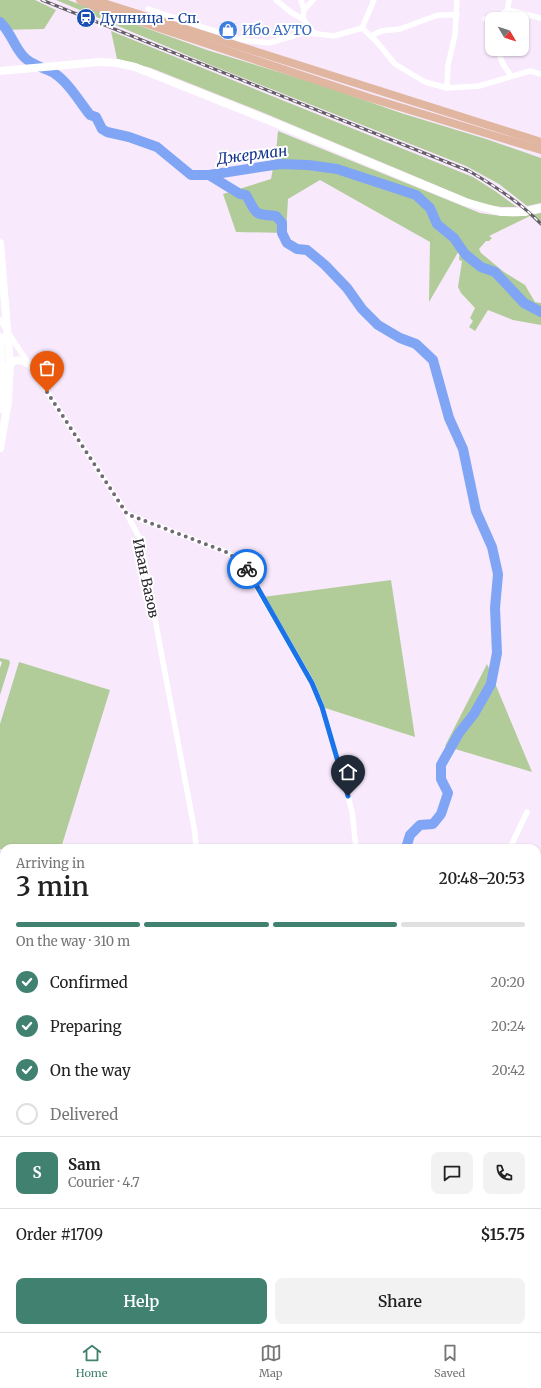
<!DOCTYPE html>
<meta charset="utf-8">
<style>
body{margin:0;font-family:Merriweather,serif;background:#f2f2f2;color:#222;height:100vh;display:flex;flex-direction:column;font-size:15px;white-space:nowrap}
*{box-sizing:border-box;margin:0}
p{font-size:13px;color:#767676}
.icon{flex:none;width:22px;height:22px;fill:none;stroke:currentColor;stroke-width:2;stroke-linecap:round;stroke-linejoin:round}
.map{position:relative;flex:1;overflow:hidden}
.sheet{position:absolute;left:0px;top:844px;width:541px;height:488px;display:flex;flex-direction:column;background:#fff;border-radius:12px 12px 0 0;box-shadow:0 1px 3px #0004}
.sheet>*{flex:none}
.needle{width:26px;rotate:129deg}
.fabs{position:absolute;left:485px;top:12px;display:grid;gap:8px}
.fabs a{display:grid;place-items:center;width:44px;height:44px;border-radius:8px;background:#fff;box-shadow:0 1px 3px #0004;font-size:20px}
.pin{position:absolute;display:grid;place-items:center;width:34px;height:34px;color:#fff;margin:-41px -17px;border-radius:50% 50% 50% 0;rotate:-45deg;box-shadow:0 0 4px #0007}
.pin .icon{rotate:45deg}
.courier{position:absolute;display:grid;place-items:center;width:40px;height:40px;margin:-20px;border:3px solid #1a73e8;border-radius:50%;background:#fff;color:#222;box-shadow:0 1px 5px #0007}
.overview em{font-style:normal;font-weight:600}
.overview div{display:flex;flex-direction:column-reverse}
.overview{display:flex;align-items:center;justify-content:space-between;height:68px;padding:0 16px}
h1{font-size:26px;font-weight:600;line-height:30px}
.bar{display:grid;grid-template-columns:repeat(4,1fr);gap:6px 4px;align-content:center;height:48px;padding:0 16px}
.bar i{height:5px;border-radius:3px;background:#e0e0e0}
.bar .selected{background:#408170}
.bar p{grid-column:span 4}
.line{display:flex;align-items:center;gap:10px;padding:0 16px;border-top:1px solid #e0e0e0}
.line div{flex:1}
.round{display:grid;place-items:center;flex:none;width:42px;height:42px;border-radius:8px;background:#f2f2f2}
ol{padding:0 16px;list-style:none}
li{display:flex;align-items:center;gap:12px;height:44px}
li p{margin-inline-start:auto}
li .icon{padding:4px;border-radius:50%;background:#408170;color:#fff;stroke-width:4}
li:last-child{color:#767676}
li i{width:22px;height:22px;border:2px solid #e0e0e0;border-radius:50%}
.cta{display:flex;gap:8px;margin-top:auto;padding:8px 16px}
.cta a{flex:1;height:46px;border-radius:8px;background:#408170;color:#fff;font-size:16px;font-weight:600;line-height:46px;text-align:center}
.cta a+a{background:#f2f2f2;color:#222}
.dock{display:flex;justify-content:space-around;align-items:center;height:56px;border-top:1px solid #e0e0e0;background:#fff;font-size:11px;color:#767676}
.dock a{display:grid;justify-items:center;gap:2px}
.dock .selected{color:#408170}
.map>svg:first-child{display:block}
</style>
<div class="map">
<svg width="541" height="1332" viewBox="0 0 541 1332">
<rect width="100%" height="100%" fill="#f8e9fc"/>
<g fill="#b2cc99">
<polygon points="0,0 35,0 56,10 44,29 0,30"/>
<polygon points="56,0 68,0 207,50 318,84 401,113 486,139 541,158 541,203 527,206 499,184 466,166 213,66"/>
<polygon points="111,31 473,177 495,191 517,207 501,207 481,204 264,113 151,68 117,59"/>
<path d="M278,131L480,213C503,217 518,218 541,213V226L530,216L489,236L492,238L489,241H486L479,249L481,253L504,272L525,285L535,302L541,303V325L513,320L488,310L475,331L469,327L473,321L470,318L475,308L461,293L458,287L462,261L459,260L460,249L429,302L430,242L320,180L288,199L286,233L236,232L223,194L271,179L276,152Z"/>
<polygon points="391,580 415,737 322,707 263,597"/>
<polygon points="0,658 9,660 10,663 0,695 0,668 2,662 0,661"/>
<polygon points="19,662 110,690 61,848 4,848 4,850 0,849 0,724"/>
<polygon points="487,664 532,772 445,746"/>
<polygon points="4,860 4,891 0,890 0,870"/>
<polygon points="0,900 4,901 4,943 0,942"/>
<polygon points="4,1100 4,1130 0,1130 0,1113"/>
</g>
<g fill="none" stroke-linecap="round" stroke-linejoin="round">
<g stroke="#7fa5f4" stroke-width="10">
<path d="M0,22C11,32 14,47 24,57C31,65 45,68 54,73C69,83 79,101 90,115L96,117L102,129L107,132L129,137L157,147L191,175H209L280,164L308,165L337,169L416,195L430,208L437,224L454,238L465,254L481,267L495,272L524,303L541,312"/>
<path d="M209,175L240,194L246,195C258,215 252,214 276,216L282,223V233L287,243L297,249L307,250L325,265L347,288L362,309L378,325L400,338L416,344L433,360L449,418L463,449L476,511L492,547L498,574L495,608L497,653L491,684L474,714L459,733L441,765V779L448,793L441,814L433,824L420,825L410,835L406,848"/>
<polyline points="537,1267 541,1269"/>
</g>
<g stroke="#fff" stroke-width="5.5">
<polyline points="276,0 292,13 303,19 314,33"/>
<polyline points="301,0 304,10"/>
<polyline points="148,9 242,40 269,43 293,36 301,32 334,36 362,28 376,41 395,64 425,82 447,88 479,86 530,71 541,74"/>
<polyline points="303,19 304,10 313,0"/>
<polyline points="485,19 492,20"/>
<polyline points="494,19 508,10 541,18"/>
<polyline points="506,19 509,0"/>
<polyline points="362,28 374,0"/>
<polyline points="371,36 381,31 400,29 438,15 457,15"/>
<polyline points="498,49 498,51 503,64 511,76"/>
<polyline points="447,88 448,65 455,35 457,0"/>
<polyline points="0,320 127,514 140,539 195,833 196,848"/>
<polyline points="127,514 226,552 240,561 245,567 312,683 322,707 352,811 356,848"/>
<polyline points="510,848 527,812"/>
<polyline points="537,905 541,907"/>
<polyline points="537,1028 541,1030"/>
<polyline points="537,1137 541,1139"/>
<polyline points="537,1250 541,1254"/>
<polyline points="537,1320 541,1319"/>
<polyline points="299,1328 301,1332"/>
<polyline points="478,1328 479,1332"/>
<polyline points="487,1332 504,1328"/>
</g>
<g stroke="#fff" stroke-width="8">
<polyline points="0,71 100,62 117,63 135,67 270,121 465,202 501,212 524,212 541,208"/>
<polyline points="0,243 10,364 8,402 0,448"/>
<polyline points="0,337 2,383 0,409"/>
<path d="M7,366C14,360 19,358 27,363"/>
</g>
<g stroke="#e1b6a0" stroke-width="8">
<polyline points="80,0 96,7 367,97 541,150"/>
<polyline points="94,0 541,142"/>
</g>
<g stroke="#645d67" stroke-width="3">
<path id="rail" d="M42,0L469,171C495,186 521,203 541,224"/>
</g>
<use href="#rail" stroke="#fff" stroke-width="1.5" stroke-dasharray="4.5" stroke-linecap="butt"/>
</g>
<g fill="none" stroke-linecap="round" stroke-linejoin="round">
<polyline stroke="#726a75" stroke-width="4" stroke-dasharray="0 7.2" points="47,392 127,514 226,552 240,561 247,569"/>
<polyline stroke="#1a73e8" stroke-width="5" points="247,569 312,683 322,707 348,796"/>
</g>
<defs>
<g id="station-disc" transform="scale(1)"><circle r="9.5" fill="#1a4fb4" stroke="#fff"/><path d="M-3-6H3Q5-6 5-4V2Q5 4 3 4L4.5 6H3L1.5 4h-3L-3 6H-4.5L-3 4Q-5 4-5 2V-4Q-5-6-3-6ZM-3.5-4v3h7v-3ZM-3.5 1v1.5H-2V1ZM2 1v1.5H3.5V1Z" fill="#fff"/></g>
<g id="shop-disc" transform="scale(1)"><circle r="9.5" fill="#3f7fe0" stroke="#fff"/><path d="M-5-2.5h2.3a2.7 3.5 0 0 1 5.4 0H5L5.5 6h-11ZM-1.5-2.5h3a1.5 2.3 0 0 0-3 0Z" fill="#fff"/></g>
</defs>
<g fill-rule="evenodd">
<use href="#station-disc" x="86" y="18"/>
<use href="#shop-disc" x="228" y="30"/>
</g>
<g text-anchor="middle" stroke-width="4" stroke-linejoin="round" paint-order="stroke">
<g font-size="14" fill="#164399" stroke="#fff" text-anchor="start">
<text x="100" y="23">Дупница - Сп.</text>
</g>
<g font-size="14" fill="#366cbe" stroke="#fff" text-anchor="start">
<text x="242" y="35">Ибо АУТО</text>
</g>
<g font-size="14" fill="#2a252c" stroke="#fff">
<text transform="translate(146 578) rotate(78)" y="5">Иван Вазов</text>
</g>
<g font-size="15" font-style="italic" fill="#12338c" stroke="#fff">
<text transform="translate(252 155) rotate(-7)" y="5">Джерман</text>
</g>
</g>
</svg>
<div class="fabs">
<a><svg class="needle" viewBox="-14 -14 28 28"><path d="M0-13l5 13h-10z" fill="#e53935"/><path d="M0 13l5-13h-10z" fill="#767676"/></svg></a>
</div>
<div class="pin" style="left:47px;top:392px;background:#ea580c"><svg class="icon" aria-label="bag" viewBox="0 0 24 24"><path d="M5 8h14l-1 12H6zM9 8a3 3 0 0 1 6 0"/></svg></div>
<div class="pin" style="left:348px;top:796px;background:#1f2937"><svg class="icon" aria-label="home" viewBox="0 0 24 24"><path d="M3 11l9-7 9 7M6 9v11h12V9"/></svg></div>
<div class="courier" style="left:247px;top:569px"><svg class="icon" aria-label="bike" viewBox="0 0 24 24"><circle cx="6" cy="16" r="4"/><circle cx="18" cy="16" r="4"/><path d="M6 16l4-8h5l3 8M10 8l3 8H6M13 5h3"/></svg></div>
<section class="sheet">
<div class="overview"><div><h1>3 min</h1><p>Arriving in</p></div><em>20:48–20:53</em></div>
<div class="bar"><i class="selected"></i><i class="selected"></i><i class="selected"></i><i></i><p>On the way · 310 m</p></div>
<ol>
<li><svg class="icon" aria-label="check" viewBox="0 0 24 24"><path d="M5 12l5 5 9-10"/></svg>Confirmed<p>20:20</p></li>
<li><svg class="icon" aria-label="check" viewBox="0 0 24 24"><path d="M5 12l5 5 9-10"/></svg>Preparing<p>20:24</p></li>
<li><svg class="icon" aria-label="check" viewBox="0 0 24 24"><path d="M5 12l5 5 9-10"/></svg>On the way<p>20:42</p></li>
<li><i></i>Delivered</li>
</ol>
<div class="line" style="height:72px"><b class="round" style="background:#408170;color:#fff">S</b><div><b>Sam</b><p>Courier · 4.7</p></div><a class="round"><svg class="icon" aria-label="chat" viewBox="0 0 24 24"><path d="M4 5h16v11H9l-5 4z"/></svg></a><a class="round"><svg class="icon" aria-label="phone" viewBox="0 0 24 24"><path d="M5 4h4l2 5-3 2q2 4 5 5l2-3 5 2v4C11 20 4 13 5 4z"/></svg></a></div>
<div class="line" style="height:52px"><div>Order #1709</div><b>$15.75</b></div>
<div class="cta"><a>Help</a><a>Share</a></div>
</section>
</div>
<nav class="dock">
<a class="selected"><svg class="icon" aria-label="home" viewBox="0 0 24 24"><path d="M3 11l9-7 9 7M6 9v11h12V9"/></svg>Home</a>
<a><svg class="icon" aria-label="map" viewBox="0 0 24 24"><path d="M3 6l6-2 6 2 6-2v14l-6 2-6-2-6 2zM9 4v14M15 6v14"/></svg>Map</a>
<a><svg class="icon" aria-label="saved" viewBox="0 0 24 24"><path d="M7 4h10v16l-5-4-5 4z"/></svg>Saved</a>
</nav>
